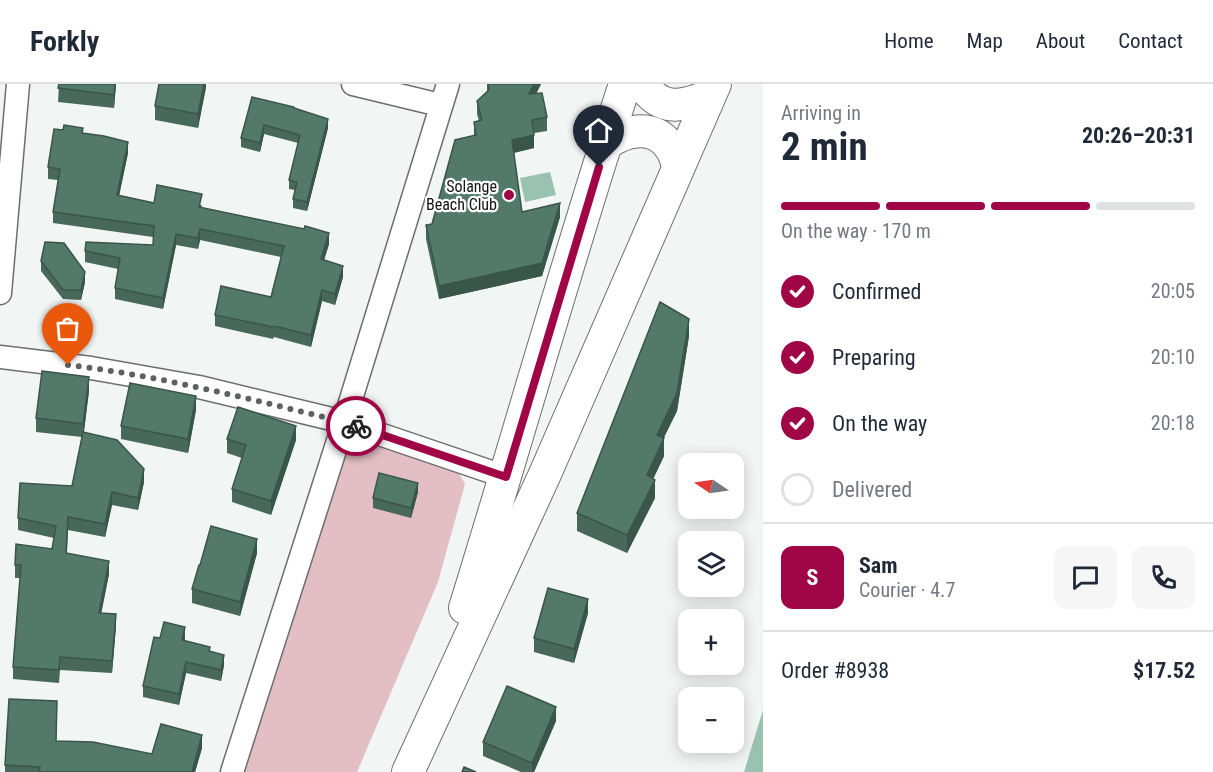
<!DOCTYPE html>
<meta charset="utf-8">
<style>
body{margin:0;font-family:"Roboto Condensed",sans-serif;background:#f6f6f7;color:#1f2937;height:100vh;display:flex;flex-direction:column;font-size:22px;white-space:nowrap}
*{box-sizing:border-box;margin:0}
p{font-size:20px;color:#747a83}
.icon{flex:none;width:33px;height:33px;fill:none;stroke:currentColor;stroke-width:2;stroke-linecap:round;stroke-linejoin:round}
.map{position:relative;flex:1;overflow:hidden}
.details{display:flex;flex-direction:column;background:#fff;width:450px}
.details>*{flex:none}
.needle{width:39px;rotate:283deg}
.buttons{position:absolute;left:678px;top:369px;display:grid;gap:12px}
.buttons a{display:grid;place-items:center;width:66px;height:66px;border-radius:12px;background:#fff;box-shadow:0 3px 15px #0003;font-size:30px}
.pin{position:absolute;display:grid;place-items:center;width:51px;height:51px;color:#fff;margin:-62px -26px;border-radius:50% 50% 50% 0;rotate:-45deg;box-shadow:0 0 6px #0007}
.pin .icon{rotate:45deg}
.courier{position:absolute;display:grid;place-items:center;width:60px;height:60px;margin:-30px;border:4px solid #a00546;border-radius:50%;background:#fff;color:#222;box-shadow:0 2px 8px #0007}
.overview em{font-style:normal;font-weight:700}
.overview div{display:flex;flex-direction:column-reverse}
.overview{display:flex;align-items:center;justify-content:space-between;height:102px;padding:0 18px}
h1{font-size:39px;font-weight:700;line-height:45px}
.bar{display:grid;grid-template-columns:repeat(4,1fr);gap:9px 6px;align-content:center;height:72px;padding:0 18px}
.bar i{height:8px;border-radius:4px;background:#e0e1e3}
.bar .on{background:#a00546}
.bar p{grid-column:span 4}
.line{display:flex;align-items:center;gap:15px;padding:0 18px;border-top:2px solid #e0e1e3}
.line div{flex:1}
.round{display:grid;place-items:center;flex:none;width:63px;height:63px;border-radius:12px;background:#f6f6f7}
ol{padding:0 18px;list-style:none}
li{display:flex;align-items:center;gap:18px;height:66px}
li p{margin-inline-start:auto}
li .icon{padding:6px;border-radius:50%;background:#a00546;color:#fff;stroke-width:4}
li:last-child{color:#747a83}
li i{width:33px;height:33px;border:3px solid #e0e1e3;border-radius:50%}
header{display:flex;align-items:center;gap:36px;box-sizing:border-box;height:84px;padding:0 30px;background:#fff;border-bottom:2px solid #e0e1e3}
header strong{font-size:28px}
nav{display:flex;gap:33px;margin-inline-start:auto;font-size:21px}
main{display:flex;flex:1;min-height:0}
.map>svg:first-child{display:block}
</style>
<header>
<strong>Forkly</strong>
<nav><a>Home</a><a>Map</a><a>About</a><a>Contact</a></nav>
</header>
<main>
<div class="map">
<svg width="763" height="688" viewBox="0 0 763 688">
<rect width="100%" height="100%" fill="#f1f5f3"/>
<polygon fill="#e3bfc5" points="364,347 453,379 465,400 438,498 357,688 238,688 345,353"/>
<g fill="#9ac2b0">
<polygon points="550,88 556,111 525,118 520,94"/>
<polygon points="763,626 763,688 744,688"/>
</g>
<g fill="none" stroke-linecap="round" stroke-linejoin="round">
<g stroke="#6c6f6d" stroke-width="25">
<g id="street">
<polyline points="353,0 440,21"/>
<polyline points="0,209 18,0"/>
<polyline points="0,273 91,284 199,303 344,338 506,393"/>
<polyline points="232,688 344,338 448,0"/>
</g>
</g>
<g stroke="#6c6f6d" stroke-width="34">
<g id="secondary">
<path d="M642,0C661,28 682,23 709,12"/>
<path d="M606,60C625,46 654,39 670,63C674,68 676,76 678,81"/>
<path d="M465,524C519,350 568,174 625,0"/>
<polyline points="408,688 545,390 715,0"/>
</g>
</g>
<use href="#street" stroke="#fff" stroke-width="22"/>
<use href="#secondary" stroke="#fff" stroke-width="32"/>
</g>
<g fill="#47685a">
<polygon points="59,0 116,0 114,24 58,18"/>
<polygon points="206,0 198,44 155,36 155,22"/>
<polygon points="487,0 541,0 536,10 547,33 547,47 534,49 534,64 514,69 522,128 560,133 542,192 439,215 426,155 426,141 432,140 474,51 474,38 479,37 477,30 477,17 487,8"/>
<polygon points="294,25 328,44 307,127 293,124 293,115 295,106 289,105 289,96 298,59 264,50 260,68 241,63 241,54"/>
<polygon points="63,46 83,49 128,69 119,111 154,119 202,121 201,124 329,160 324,176 343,193 335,221 322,217 311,263 274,253 273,255 215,242 215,231 271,213 281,173 200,156 198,165 176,161 163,225 115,215 115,204 118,185 85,178 85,167 153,161 153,153 53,139 53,128 58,96 48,95 48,83"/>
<polygon points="41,177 85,198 81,216 63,215 41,187"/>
<polygon points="689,252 677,327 663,354 664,372 653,395 655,414 627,469 577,447 577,429"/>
<polygon points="89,307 84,348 144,398 138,426 112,421 105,453 68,446 67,469 109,490 101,529 116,542 112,589 60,586 59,599 13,595 13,583 20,494 15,494 15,481 52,465 54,454 18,446 18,434 72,402 82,353 36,348 36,334"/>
<polygon points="196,326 188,369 121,355 121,342"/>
<polygon points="227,355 296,356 271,431 232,418 232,405 242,374 227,369"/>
<polygon points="418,408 411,434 373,424 373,414"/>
<polygon points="257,469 240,532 192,519 192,505 200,481"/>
<polygon points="588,529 574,579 534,568 534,554"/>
<polygon points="160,554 185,554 184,557 210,568 224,581 221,597 186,589 179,621 143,613 143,602"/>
<polygon points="57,630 56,657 152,670 202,664 195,688 5,688 5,681"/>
<polygon points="556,637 534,688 521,688 483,672 483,658"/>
</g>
<g fill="#3a554a">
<polygon points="115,0 116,0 114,24 114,11"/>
<polygon points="204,0 206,0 206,4 198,44 198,30"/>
<polygon points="534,0 541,0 529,24 529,10"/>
<polygon points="328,35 328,44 307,127 307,118"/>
<polygon points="264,41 264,50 260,68 260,59"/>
<polygon points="534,51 534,64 512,69 512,56"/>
<polygon points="128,58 128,69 117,122 117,111"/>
<polygon points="560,119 560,133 542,192 439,215 439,202"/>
<polygon points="200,145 200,156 198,165 198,154"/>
<polygon points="329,149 329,160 321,186 321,175"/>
<polygon points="176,150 176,161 163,225 163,214"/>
<polygon points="343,182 343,193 335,221 335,210"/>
<polygon points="85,188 85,198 81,216 81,206"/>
<polygon points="322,206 322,217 311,263 311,251"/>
<polygon points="689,235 689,252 677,327 657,368 657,351"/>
<polygon points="89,293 89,307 83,354 83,340"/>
<polygon points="196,312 196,326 188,369 188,355"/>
<polygon points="296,342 296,356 271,431 271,417"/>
<polygon points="664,354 664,372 647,408 647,391"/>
<polygon points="144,385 144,398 138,426 138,414"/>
<polygon points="655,396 655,414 627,469 627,451"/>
<polygon points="418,399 418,408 411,434 411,424"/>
<polygon points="112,408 112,421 105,453 105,440"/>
<polygon points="257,455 257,469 240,532 240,518"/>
<polygon points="109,477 109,490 99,541 99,529"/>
<polygon points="588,515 588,529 574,579 574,565"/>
<polygon points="116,530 116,542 112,589 112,577"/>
<polygon points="185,543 185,554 182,567 182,556"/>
<polygon points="224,571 224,581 221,597 221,586"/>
<polygon points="186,578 186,589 179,621 179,610"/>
<polygon points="556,623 556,637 534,688 532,688 532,679"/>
<polygon points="202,651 202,664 195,688 192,688"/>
</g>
<g fill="#537969" stroke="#3a554a" stroke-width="1.5">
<polygon points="59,0 115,0 114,11 58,4"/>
<polygon points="159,0 204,0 198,30 155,22"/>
<polygon points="488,0 534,0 529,10 542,9 547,33 532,36 534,51 512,56 522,128 560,119 542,179 439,202 426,141 432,140 455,56 476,51 474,38 482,36 477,17 489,6"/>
<polygon points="252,13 294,23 294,24 328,35 307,118 293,115 297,98 289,96 300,51 264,41 260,59 241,54"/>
<polygon points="64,41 83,44 82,49 104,52 128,58 117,111 154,119 157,101 202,110 199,123 304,145 305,142 329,149 321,175 343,182 335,210 322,206 311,251 274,242 273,243 215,231 221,202 271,213 284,162 200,145 198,154 176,150 163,214 115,204 120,174 85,167 86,158 153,161 154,142 53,128 60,85 48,83 54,45 63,46"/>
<polygon points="45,158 64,159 85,188 81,206 63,206 41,177"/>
<polygon points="660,218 689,235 677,309 657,351 664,354 647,391 655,396 627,451 577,429"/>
<polygon points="42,287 89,293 83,340 36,334"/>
<polygon points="130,299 196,312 188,355 121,342"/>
<polygon points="238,323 296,342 271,417 232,405 246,361 227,355"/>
<polygon points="83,348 117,356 144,385 138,414 112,408 105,440 68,433 66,469 109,477 99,529 116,530 112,577 60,573 59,586 13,583 21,481 15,481 16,460 52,465 56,442 18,434 20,399 72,402"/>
<polygon points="379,389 418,399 411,424 373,414"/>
<polygon points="211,442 257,455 240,518 192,505 199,481 200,481"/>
<polygon points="548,504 588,515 574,565 534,554"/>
<polygon points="164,538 185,543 182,556 210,563 209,567 224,571 221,586 186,578 179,610 143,602 154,553 160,554"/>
<polygon points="507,602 556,623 532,679 483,658"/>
<polygon points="9,615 57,617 56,657 93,658 152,670 161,640 202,651 192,688 39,688 40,683 5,681"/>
<polygon points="464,683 476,688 462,688"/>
</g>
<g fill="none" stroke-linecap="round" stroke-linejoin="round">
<path stroke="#5f6161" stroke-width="6" stroke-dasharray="0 10.8" d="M68,281C162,292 253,316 344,338L356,342"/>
<polyline stroke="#a00546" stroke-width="8" points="356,342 506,393 599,83"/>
</g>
<circle fill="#a00546" stroke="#fff" stroke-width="2" cx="509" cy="111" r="6"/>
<g text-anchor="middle" stroke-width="4.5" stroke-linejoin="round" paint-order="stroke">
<g font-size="16" fill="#111212" stroke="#fff" text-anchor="end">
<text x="497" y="108">Solange<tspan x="497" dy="18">Beach Club</tspan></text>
</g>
</g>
</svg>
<div class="buttons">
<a><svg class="needle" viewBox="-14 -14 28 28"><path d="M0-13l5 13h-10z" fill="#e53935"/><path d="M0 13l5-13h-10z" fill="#747a83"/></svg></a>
<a><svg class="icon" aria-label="layers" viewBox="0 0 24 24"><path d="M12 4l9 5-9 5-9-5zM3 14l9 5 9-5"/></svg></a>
<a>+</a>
<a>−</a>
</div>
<div class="pin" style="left:68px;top:281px;background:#ea580c"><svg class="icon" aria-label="bag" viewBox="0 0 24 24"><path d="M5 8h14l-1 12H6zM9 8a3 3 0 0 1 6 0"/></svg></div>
<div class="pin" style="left:599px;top:83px;background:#1f2937"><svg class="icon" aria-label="home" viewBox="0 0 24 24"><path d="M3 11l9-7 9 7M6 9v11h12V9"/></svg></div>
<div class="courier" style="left:356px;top:342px"><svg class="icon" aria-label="bike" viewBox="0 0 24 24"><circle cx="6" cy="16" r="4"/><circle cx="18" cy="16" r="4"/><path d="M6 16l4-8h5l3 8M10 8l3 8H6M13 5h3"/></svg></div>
</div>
<section class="details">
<div class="overview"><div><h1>2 min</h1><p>Arriving in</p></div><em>20:26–20:31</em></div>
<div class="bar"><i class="on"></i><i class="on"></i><i class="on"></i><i></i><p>On the way · 170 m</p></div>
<ol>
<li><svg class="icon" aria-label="check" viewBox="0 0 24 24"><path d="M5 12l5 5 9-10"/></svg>Confirmed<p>20:05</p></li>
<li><svg class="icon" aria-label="check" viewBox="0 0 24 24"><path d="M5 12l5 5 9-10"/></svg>Preparing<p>20:10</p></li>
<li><svg class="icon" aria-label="check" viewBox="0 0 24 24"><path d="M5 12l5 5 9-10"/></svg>On the way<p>20:18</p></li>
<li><i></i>Delivered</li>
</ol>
<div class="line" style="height:108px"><b class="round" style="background:#a00546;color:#fff">S</b><div><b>Sam</b><p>Courier · 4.7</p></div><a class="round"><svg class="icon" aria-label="chat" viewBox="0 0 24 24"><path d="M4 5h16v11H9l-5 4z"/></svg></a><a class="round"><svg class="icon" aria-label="phone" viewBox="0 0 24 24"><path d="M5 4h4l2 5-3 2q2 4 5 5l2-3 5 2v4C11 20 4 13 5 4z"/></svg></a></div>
<div class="line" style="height:78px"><div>Order #8938</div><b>$17.52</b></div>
</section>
</main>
